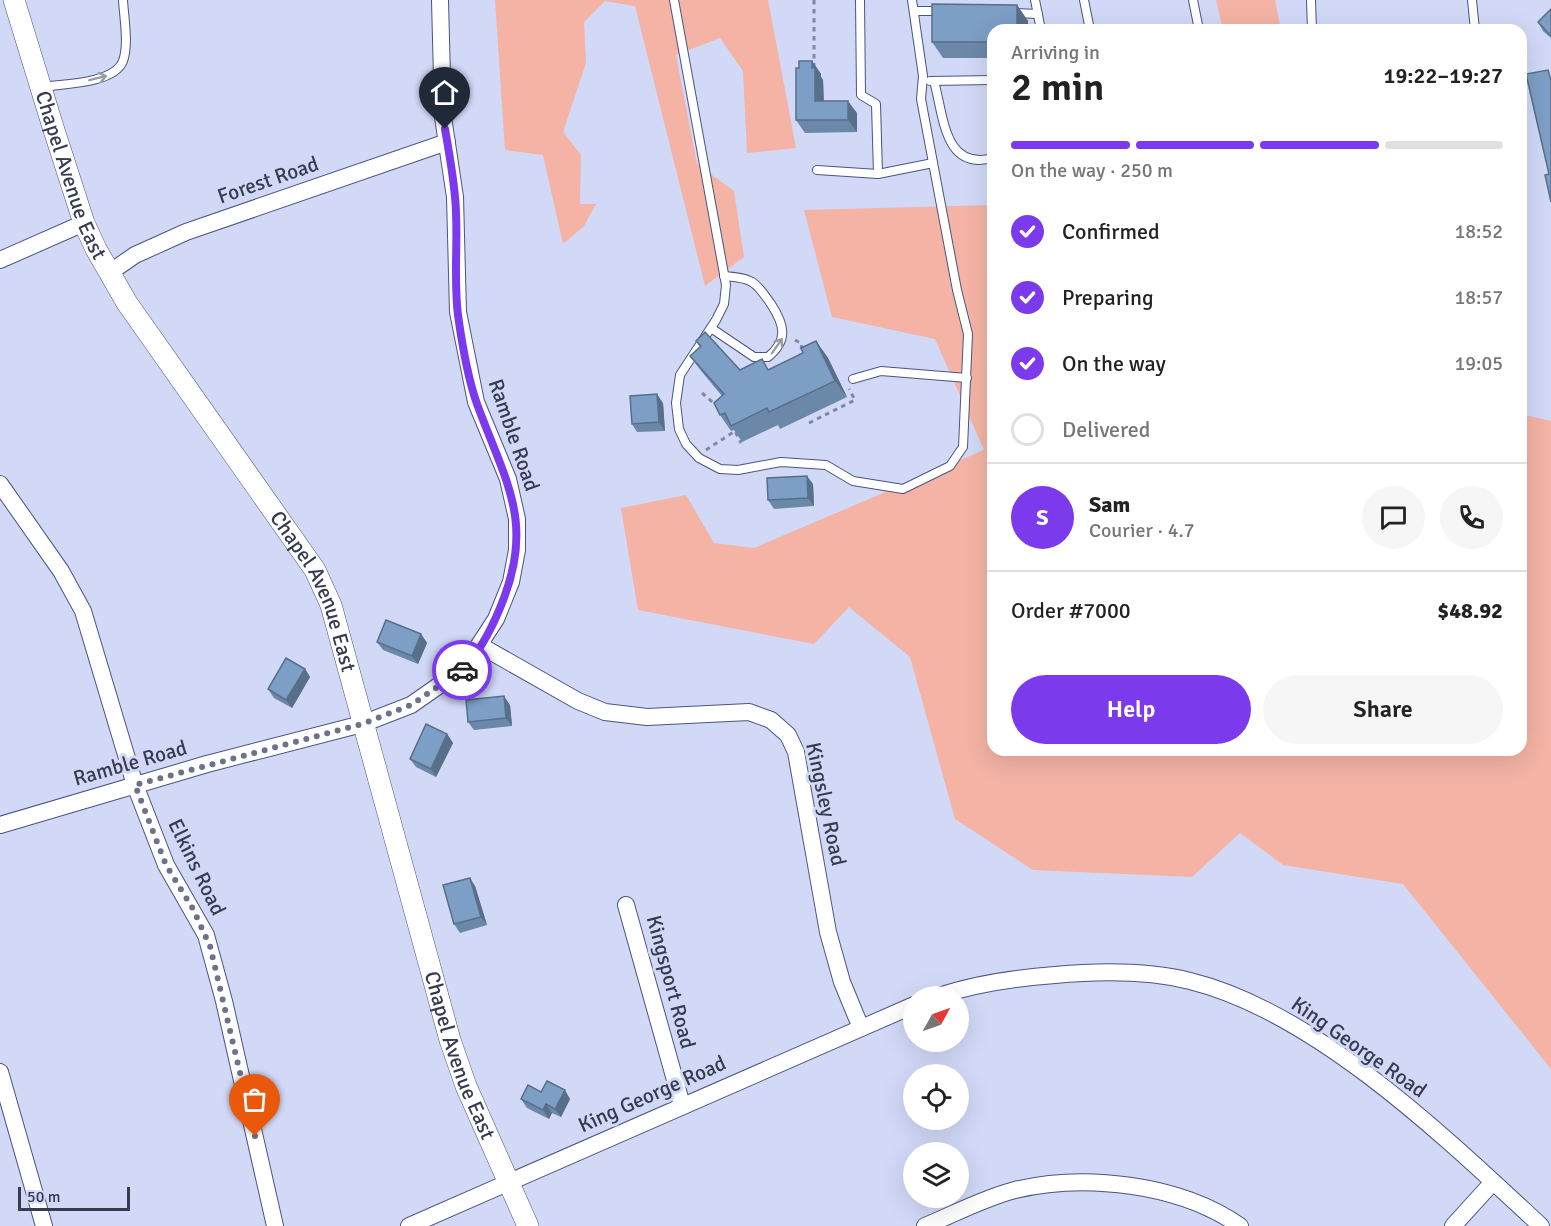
<!DOCTYPE html>
<meta charset="utf-8">
<style>
body{margin:0;font-family:Signika,sans-serif;background:#f6f6f6;color:#222;height:100vh;display:flex;flex-direction:column;font-size:22px;white-space:nowrap}
*{box-sizing:border-box;margin:0}
p{font-size:20px;color:#767676}
.icon{flex:none;width:33px;height:33px;fill:none;stroke:currentColor;stroke-width:2;stroke-linecap:round;stroke-linejoin:round}
.map{position:relative;flex:1;overflow:hidden}
.sheet{position:absolute;left:987px;top:24px;width:540px;height:732px;display:flex;flex-direction:column;background:#fff;border-radius:18px;box-shadow:0 6px 24px #0002}
.sheet>*{flex:none}
.needle{width:39px;rotate:50deg}
.buttons{position:absolute;left:903px;top:986px;display:grid;gap:12px}
.buttons a{display:grid;place-items:center;width:66px;height:66px;border-radius:50%;background:#fff;box-shadow:0 6px 24px #0002;font-size:30px}
.scale{position:absolute;left:18px;bottom:15px;width:112px;box-sizing:border-box;padding-left:6px;border:3px solid #363b4f;border-top:0;font-size:16px;line-height:21px;white-space:nowrap;color:#363b4f;-webkit-text-stroke:4px #d1d9f7;paint-order:stroke}
.pin{position:absolute;display:grid;place-items:center;width:51px;height:51px;color:#fff;margin:-62px -26px;border-radius:50% 50% 50% 0;rotate:-45deg;box-shadow:0 0 6px #0007}
.pin .icon{rotate:45deg}
.courier{position:absolute;display:grid;place-items:center;width:60px;height:60px;margin:-30px;border:4px solid #7c3aed;border-radius:50%;background:#fff;color:#222;box-shadow:0 2px 8px #0007}
.overview em{font-style:normal;font-weight:600}
.overview div{display:flex;flex-direction:column-reverse}
.overview{display:flex;align-items:center;justify-content:space-between;height:102px;padding:0 24px}
h1{font-size:39px;font-weight:600;line-height:45px}
.bar{display:grid;grid-template-columns:repeat(4,1fr);gap:9px 6px;align-content:center;height:72px;padding:0 24px}
.bar i{height:8px;border-radius:4px;background:#e0e0e0}
.bar .active{background:#7c3aed}
.bar p{grid-column:span 4}
.line{display:flex;align-items:center;gap:15px;padding:0 24px;border-top:2px solid #e0e0e0}
.line div{flex:1}
.round{display:grid;place-items:center;flex:none;width:63px;height:63px;border-radius:32px;background:#f6f6f6}
ol{padding:0 24px;list-style:none}
li{display:flex;align-items:center;gap:18px;height:66px}
li p{margin-inline-start:auto}
li .icon{padding:6px;border-radius:50%;background:#7c3aed;color:#fff;stroke-width:4}
li:last-child{color:#767676}
li i{width:33px;height:33px;border:3px solid #e0e0e0;border-radius:50%}
.cta{display:flex;gap:12px;margin-top:auto;padding:12px 24px}
.cta a{flex:1;height:69px;border-radius:36px;background:#7c3aed;color:#fff;font-size:24px;font-weight:600;line-height:69px;text-align:center}
.cta a+a{background:#f6f6f6;color:#222}
.map>svg:first-child{display:block}
</style>
<div class="map">
<svg width="1551" height="1226" viewBox="0 0 1551 1226">
<rect width="100%" height="100%" fill="#d1d9f7"/>
<g fill="#f4b3a4">
<polygon points="495,0 768,0 796,148 747,153 743,71 720,38 676,55 697,164 734,191 744,257 705,286 635,6 605,1 584,22 586,63 563,132 581,155 580,204 596,204 584,226 563,244 543,155 505,150"/>
<polygon points="1216,0 1275,0 1281,30 1223,30"/>
<polygon points="993,205 993,750 1521,750 1521,414 1551,421 1551,1069 1403,884 1283,865 1240,833 1192,877 1033,870 955,819 910,657 849,607 814,644 638,610 621,508 686,495 714,543 754,548 984,450 935,339 832,317 804,210"/>
</g>
<g fill="none" stroke-linecap="round" stroke-linejoin="round">
<g stroke="#4b557e" stroke-width="10">
<g id="service">
<polyline points="674,0 726,285 724,304 716,320 680,375 676,403 679,429 686,444 699,458 720,469 738,470 781,462 826,465 853,481 903,489 950,466 963,447 968,334 957,290 921,99 923,76 912,0"/>
<polyline points="860,0 861,95 876,104 878,174"/>
<polyline points="1035,0 1041,30"/>
<polyline points="1084,0 1090,30"/>
<polyline points="1193,0 1199,30"/>
<polyline points="1311,0 1312,30"/>
<polyline points="1472,0 1475,30"/>
<polyline points="914,11 943,11"/>
<polyline points="1013,13 1038,14"/>
<polyline points="930,81 993,80"/>
<path d="M934,81C944,117 944,171 993,158"/>
<path d="M41,87C62,84 114,84 123,61C129,44 124,18 123,0"/>
<polyline points="817,170 878,174 933,163"/>
<path d="M711,328L754,357H768C789,340 784,324 771,304C765,296 760,287 752,282C744,277 734,277 724,276"/>
<polyline points="853,379 881,371 967,378"/>
</g>
</g>
<g stroke="#4b557e" stroke-width="18">
<g id="minor">
<polyline points="0,260 84,223"/>
<polyline points="109,273 135,255 186,232 447,142"/>
<polyline points="0,484 61,571 83,611 135,785 166,865 206,935 224,1001 275,1226"/>
<polyline points="481,646 578,701 605,712 647,717 749,712 771,720 788,735 796,752 828,932 842,982 861,1028"/>
<polyline points="0,825 207,764 362,724 411,705 464,668 496,619 511,582 517,550 517,519 508,479 476,402 458,312 455,197 443,117 440,0"/>
<polyline points="626,905 682,1105"/>
<path d="M939,996C977,983 1015,978 1055,975C1099,971 1146,970 1190,981C1316,1012 1447,1139 1541,1226"/>
<polyline points="0,1072 44,1226"/>
<polyline points="409,1226 914,1005"/>
<path d="M925,1226C954,1214 984,1198 1015,1190C1085,1173 1180,1184 1240,1226"/>
<polyline points="1453,1226 1493,1182"/>
</g>
</g>
<g stroke="#4b557e" stroke-width="22">
<g id="tertiary">
<path id="s1" d="M14,0L53,127L84,223L96,249L127,303L315,570L331,605L450,1040L466,1086L528,1226"/>
</g>
</g>
<g stroke="#8288a1" stroke-width="3" stroke-dasharray="4.5 4.5" stroke-linecap="butt">
<polyline points="814,0 814,67"/>
<polyline points="795,340 802,344 800,357"/>
<polyline points="702,393 717,406"/>
<polyline points="809,423 855,400 849,389"/>
<polyline points="706,450 735,431 741,443"/>
</g>
<use href="#service" stroke="#fff" stroke-width="8"/>
<use href="#minor" stroke="#fff" stroke-width="16"/>
<use href="#tertiary" stroke="#fff" stroke-width="21"/>
</g>
<g fill="#6c88a9">
<polygon points="1017,5 1028,21 1028,30 993,30 993,58 943,58 932,42"/>
<polygon points="1551,9 1551,38 1543,31 1538,22"/>
<polygon points="812,61 821,74 821,77 823,80 824,101 857,113 857,132 805,133 796,120 799,68"/>
<polygon points="696,341 740,370 770,369 803,353 816,341 828,358 847,397 780,429 778,425 742,442 734,430 731,431 720,415 722,396 702,372 690,356 700,347"/>
<polygon points="663,403 665,431 637,432 632,424"/>
<polygon points="813,484 814,506 774,509 768,500"/>
<polygon points="421,634 427,643 418,664 383,650 377,642"/>
<polygon points="305,669 310,677 292,708 274,698 268,689"/>
<polygon points="510,705 512,726 474,730 468,722"/>
<polygon points="447,734 453,743 436,777 416,767 410,759"/>
<polygon points="475,886 487,925 460,933 454,924"/>
<polygon points="541,1092 570,1099 561,1117 552,1113 549,1119 527,1108 521,1099"/>
</g>
<g fill="#586f8a">
<polygon points="1017,5 1028,21 1028,30 1017,30"/>
<polygon points="812,61 821,74 821,77 823,80 824,113 815,101"/>
<polygon points="848,101 857,113 857,132 848,120"/>
<polygon points="816,341 828,358 847,397 835,381"/>
<polygon points="657,394 663,403 665,431 659,422"/>
<polygon points="807,476 813,484 814,506 808,498"/>
<polygon points="421,634 427,643 418,664 412,656"/>
<polygon points="305,669 310,677 292,708 286,700"/>
<polygon points="504,696 510,705 512,726 506,718"/>
<polygon points="447,734 453,743 436,777 431,769"/>
<polygon points="470,878 475,886 487,925 481,917"/>
<polygon points="565,1090 570,1099 561,1117 555,1109"/>
<polygon points="546,1104 552,1113 549,1119 543,1110"/>
</g>
<g fill="#7d9ec5" stroke="#586f8a" stroke-width="1.5">
<polygon points="932,4 1017,5 1017,30 993,30 993,42 932,42"/>
<polygon points="1551,9 1551,36 1538,22"/>
<polygon points="799,61 812,61 812,68 815,68 815,101 848,101 848,120 796,120 796,68 799,68"/>
<polygon points="1548,70 1551,80 1551,202 1545,175 1549,174 1526,74"/>
<polygon points="705,332 740,370 762,359 768,370 803,353 801,348 816,341 835,381 769,412 767,408 731,426 725,413 720,415 714,403 724,394 690,356 701,346 696,341"/>
<polygon points="657,394 659,422 632,424 630,396"/>
<polygon points="807,476 808,498 768,500 767,478"/>
<polygon points="386,620 421,634 412,656 377,642"/>
<polygon points="286,658 305,669 286,700 268,689"/>
<polygon points="504,696 506,718 468,722 466,700"/>
<polygon points="426,724 447,734 431,769 410,759"/>
<polygon points="470,878 481,917 454,924 443,885"/>
<polygon points="547,1081 565,1090 555,1109 546,1104 543,1110 521,1099 528,1085 541,1092"/>
</g>
<defs><path id="oneway-shaft" d="M-6 0H5M1.5-3L5.5 0L1.5 3" fill="none" stroke-width="1.6" stroke-linecap="round" stroke-linejoin="round" transform="scale(1.5)"/></defs>
<g stroke="#9a9da7">
<use href="#oneway-shaft" transform="translate(98 78) rotate(-14)"/>
<use href="#oneway-shaft" transform="translate(777 346) rotate(-55)"/>
</g>
<g fill="none" stroke-linecap="round" stroke-linejoin="round">
<polyline stroke="#6c728a" stroke-width="6" stroke-dasharray="0 10.8" points="255,1136 210,946 193,909 166,865 135,785 362,724 411,705 462,670"/>
<path stroke="#7c3aed" stroke-width="8" d="M445,129C449,152 453,174 455,197C459,236 453,276 458,315C462,344 467,376 477,404C506,483 536,523 500,608C491,630 479,653 462,670"/>
</g>
<g text-anchor="middle" stroke-width="6" stroke-linejoin="round" paint-order="stroke">
<g font-size="21" fill="#363b4f" stroke="#d1d9f7">
<text dy="7" stroke="none"><textPath href="#s1" startOffset="184">Chapel Avenue East</textPath></text>
<text transform="translate(268 180) rotate(-19)" y="7">Forest Road</text>
<text transform="translate(514 435) rotate(71)" y="7">Ramble Road</text>
<text dy="7" stroke="none"><textPath href="#s1" startOffset="670">Chapel Avenue East</textPath></text>
<text transform="translate(130 763) rotate(-16)" y="7">Ramble Road</text>
<text transform="translate(826 804) rotate(78)" y="7">Kingsley Road</text>
<text transform="translate(197 867) rotate(64)" y="7">Elkins Road</text>
<text transform="translate(671 982) rotate(75)" y="7">Kingsport Road</text>
<text transform="translate(1359 1047) rotate(35)" y="7">King George Road</text>
<text dy="7" stroke="none"><textPath href="#s1" startOffset="1158">Chapel Avenue East</textPath></text>
<text transform="translate(652 1094) rotate(-24)" y="7">King George Road</text>
</g>
</g>
</svg>
<div class="buttons">
<a><svg class="needle" viewBox="-14 -14 28 28"><path d="M0-13l5 13h-10z" fill="#e53935"/><path d="M0 13l5-13h-10z" fill="#767676"/></svg></a>
<a><svg class="icon" aria-label="locate" viewBox="0 0 24 24"><circle cx="12" cy="12" r="6"/><path d="M12 2v4M12 18v4M2 12h4M18 12h4"/></svg></a>
<a><svg class="icon" aria-label="layers" viewBox="0 0 24 24"><path d="M12 4l9 5-9 5-9-5zM3 14l9 5 9-5"/></svg></a>
</div>
<div class="scale">50 m</div>
<div class="pin" style="left:255px;top:1136px;background:#ea580c"><svg class="icon" aria-label="bag" viewBox="0 0 24 24"><path d="M5 8h14l-1 12H6zM9 8a3 3 0 0 1 6 0"/></svg></div>
<div class="pin" style="left:445px;top:129px;background:#1f2937"><svg class="icon" aria-label="home" viewBox="0 0 24 24"><path d="M3 11l9-7 9 7M6 9v11h12V9"/></svg></div>
<div class="courier" style="left:462px;top:670px"><svg class="icon" aria-label="car" viewBox="0 0 24 24"><path d="M5 17H2v-5l4-1 3-4h7l3 4 3 1v5h-3M9 17h6M6 11h13"/><circle cx="7" cy="17" r="2"/><circle cx="17" cy="17" r="2"/></svg></div>
<section class="sheet">
<div class="overview"><div><h1>2 min</h1><p>Arriving in</p></div><em>19:22–19:27</em></div>
<div class="bar"><i class="active"></i><i class="active"></i><i class="active"></i><i></i><p>On the way · 250 m</p></div>
<ol>
<li><svg class="icon" aria-label="check" viewBox="0 0 24 24"><path d="M5 12l5 5 9-10"/></svg>Confirmed<p>18:52</p></li>
<li><svg class="icon" aria-label="check" viewBox="0 0 24 24"><path d="M5 12l5 5 9-10"/></svg>Preparing<p>18:57</p></li>
<li><svg class="icon" aria-label="check" viewBox="0 0 24 24"><path d="M5 12l5 5 9-10"/></svg>On the way<p>19:05</p></li>
<li><i></i>Delivered</li>
</ol>
<div class="line" style="height:108px"><b class="round" style="background:#7c3aed;color:#fff">S</b><div><b>Sam</b><p>Courier · 4.7</p></div><a class="round"><svg class="icon" aria-label="chat" viewBox="0 0 24 24"><path d="M4 5h16v11H9l-5 4z"/></svg></a><a class="round"><svg class="icon" aria-label="phone" viewBox="0 0 24 24"><path d="M5 4h4l2 5-3 2q2 4 5 5l2-3 5 2v4C11 20 4 13 5 4z"/></svg></a></div>
<div class="line" style="height:78px"><div>Order #7000</div><b>$48.92</b></div>
<div class="cta"><a>Help</a><a>Share</a></div>
</section>
</div>
